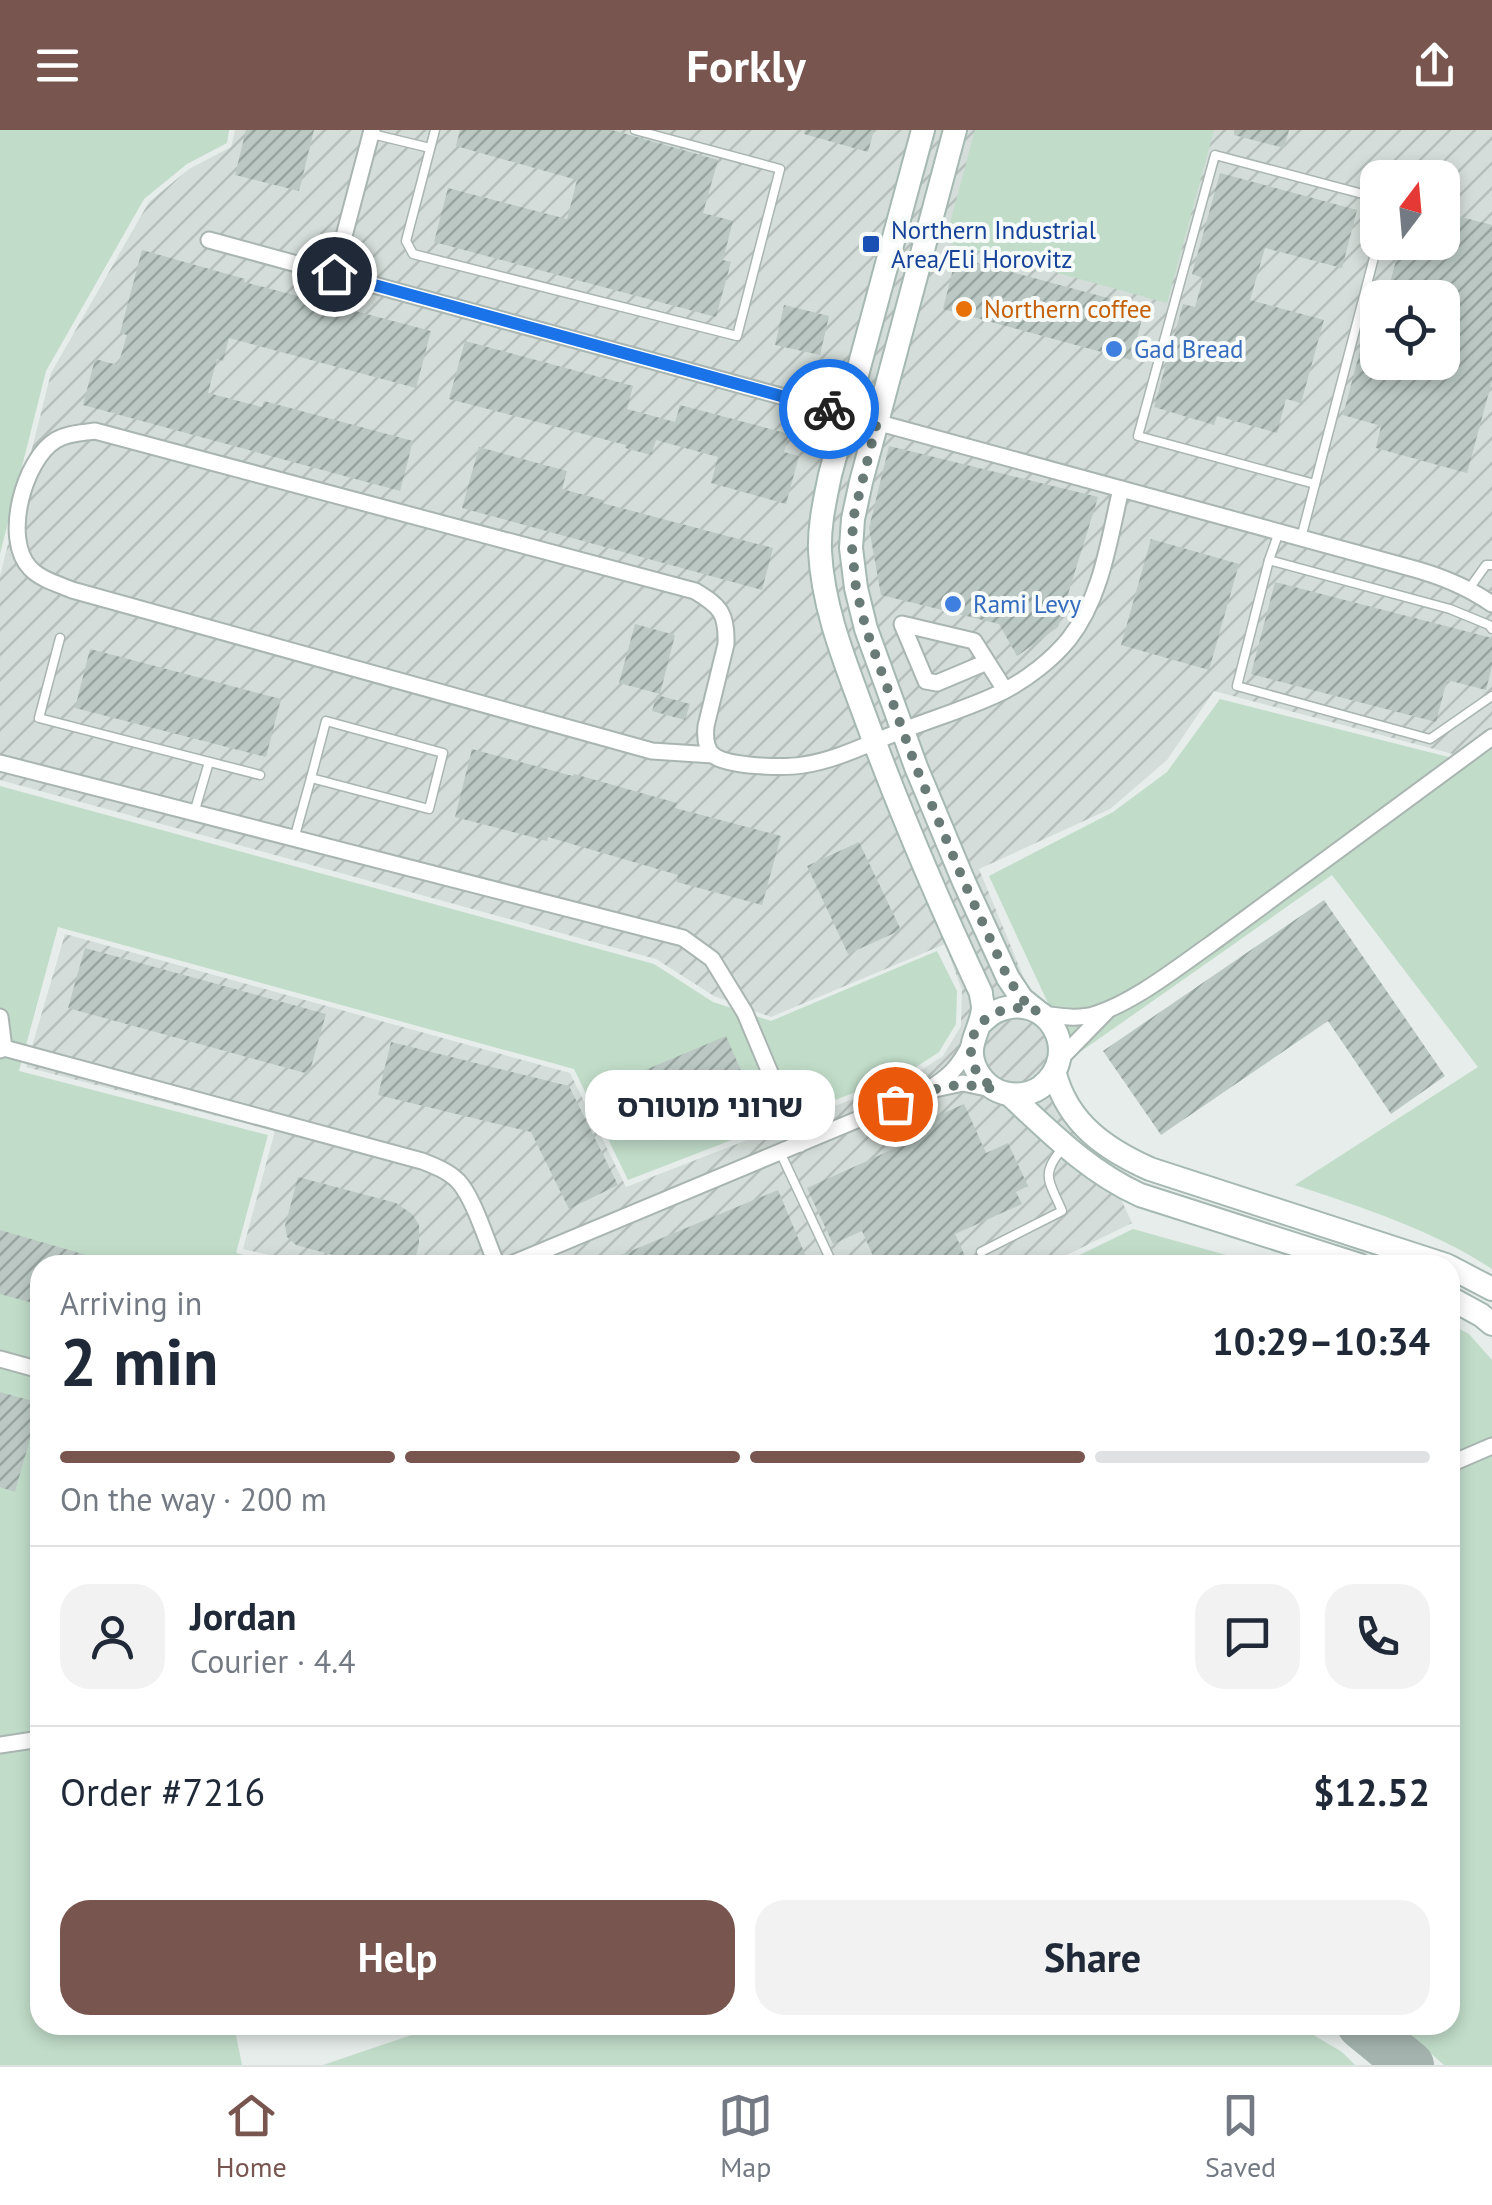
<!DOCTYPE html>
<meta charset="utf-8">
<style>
body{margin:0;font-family:"PT Sans","Noto Sans Hebrew",sans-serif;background:#f2f2f3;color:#1f2937;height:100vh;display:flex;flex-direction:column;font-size:38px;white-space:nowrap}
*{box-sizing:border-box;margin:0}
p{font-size:32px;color:#747a83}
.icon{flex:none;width:55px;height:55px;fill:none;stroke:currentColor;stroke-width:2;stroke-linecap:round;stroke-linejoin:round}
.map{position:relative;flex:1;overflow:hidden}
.panel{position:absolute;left:30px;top:1125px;width:1430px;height:780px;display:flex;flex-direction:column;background:#fff;border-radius:30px;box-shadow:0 5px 15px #0003}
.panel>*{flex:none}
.needle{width:65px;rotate:16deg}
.tools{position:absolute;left:1360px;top:30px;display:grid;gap:20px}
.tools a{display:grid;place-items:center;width:100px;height:100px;border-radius:20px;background:#fff;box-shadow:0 5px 15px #0003;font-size:50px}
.pin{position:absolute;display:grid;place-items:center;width:85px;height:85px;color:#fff;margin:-42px;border:5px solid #fff;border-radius:50%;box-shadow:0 2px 10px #0007}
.courier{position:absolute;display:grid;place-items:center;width:100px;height:100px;margin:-50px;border:8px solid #1a73e8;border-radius:50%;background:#fff;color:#222;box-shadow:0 2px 12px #0007}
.bubble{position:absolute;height:70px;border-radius:30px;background:#fff;box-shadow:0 5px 15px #0003;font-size:32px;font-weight:700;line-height:70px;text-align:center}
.head em{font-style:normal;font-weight:700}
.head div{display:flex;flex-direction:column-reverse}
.head{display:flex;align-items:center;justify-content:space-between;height:170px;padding:0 30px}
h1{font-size:65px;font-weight:700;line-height:75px}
.bar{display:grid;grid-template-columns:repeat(4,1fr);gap:15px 10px;align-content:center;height:120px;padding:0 30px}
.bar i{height:12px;border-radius:8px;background:#e0e1e3}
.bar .on{background:#78564f}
.bar p{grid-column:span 4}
.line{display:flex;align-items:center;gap:25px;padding:0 30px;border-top:2px solid #e0e1e3}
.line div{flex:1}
.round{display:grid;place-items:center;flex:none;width:105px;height:105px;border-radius:30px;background:#f2f2f3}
.cta{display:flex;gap:20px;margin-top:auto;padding:20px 30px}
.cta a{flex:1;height:115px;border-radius:30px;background:#78564f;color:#fff;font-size:40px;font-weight:700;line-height:115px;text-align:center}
.cta a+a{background:#f2f2f3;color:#1f2937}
header{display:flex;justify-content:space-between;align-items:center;height:130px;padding:0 30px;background:#78564f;color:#fff;font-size:45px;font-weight:700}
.menu{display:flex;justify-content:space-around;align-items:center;height:140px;border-top:2px solid #e0e1e3;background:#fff;font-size:28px;color:#747a83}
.menu a{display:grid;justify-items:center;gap:5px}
.menu .on{color:#78564f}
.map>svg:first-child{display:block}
</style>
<header><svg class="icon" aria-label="menu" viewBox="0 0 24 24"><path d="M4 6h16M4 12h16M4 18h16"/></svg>Forkly<svg class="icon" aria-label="share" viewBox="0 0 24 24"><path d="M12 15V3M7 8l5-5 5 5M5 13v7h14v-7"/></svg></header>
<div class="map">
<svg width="1492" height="1935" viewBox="0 0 1492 1935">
<defs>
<pattern id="industrial-furrows" width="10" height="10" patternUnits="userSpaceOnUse" patternTransform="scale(2.5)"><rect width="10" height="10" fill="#d4ddd9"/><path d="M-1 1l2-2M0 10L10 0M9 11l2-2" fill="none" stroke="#b6bfbb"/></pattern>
<pattern id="building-hatch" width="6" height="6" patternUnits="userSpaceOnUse" patternTransform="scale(2.5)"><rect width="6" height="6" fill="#bbc8c3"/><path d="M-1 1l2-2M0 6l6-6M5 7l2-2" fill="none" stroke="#98a49f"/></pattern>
</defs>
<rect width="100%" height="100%" fill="#e6edea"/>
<path fill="url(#industrial-furrows)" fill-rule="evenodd" d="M235,0H1492V615L1472,629L1214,561L1167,630L1110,679L979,739L1071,962L1132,1093L1046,1135H312L243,1119L275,1001L26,937L65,804L570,943L626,1057L912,946L943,926L961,896L962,860L945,814L771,887L714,866L656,829L0,650V446L51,243L149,72L189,39L231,17ZM1378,48H1442V112H1378ZM1378,168H1442V232H1378Z"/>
<g fill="#c1dcc9">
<polygon points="0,0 229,0 227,13 187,34 144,69 46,241 0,424"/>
<polygon points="975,0 1214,0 1167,173 945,112"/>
<path d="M1220,569L1472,633L1492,619V1139C1431,1099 1363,1078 1295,1055L1478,937L1332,745L1073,927L989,746L1113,682L1167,642Z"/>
<polygon points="0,656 654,834 713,872 771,891 937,821 957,861 956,894 939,922 910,941 628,1050 574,939 58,797 19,941 268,1005 236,1123 287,1135 40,1135 40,1895 234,1895 242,1935 0,1935"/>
<polygon points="1133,1099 1262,1135 1059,1135"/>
<polygon points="1450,1194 1469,1204 1492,1230 1492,1935 1444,1935 1399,1895 1450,1895"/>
<polygon points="441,1895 1297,1895 1342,1922 1355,1935 323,1935"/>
</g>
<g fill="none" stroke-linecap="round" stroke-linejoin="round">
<polyline stroke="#a4b3ae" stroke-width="48" points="1361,1895 1410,1935"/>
</g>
<g fill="url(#building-hatch)">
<polygon points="246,0 314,0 299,61 235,45"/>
<polygon points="460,0 612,0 718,30 703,83 733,91 723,130 731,132 716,187 434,112 448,58 567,89 577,50 456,16"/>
<polygon points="805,0 874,0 868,22 804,4"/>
<polygon points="1234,0 1289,0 1284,18 1234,5"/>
<polygon points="1220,43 1357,80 1342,138 1265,118 1250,170 1324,190 1301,273 1286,269 1277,303 1217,286 1214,295 1154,277 1183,174 1195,177 1203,148 1192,144"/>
<polygon points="1442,82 1492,95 1492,251 1467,343 1376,318 1381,296 1343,285 1363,210 1378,214 1378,232 1442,232 1442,168 1386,168 1401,112 1442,112"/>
<polygon points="142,120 245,149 244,152 431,201 416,258 229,208 223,231 217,229 208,263 262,277 264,271 413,311 400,361 83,275 95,229 118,235 127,205 120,203"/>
<polygon points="956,127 1145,178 1131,230 943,179"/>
<polygon points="784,175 829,186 820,225 775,215"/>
<polygon points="465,211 633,256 627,279 675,292 680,275 789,304 784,322 799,326 786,374 711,353 718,327 656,310 651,325 625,318 626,315 449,269"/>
<polygon points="889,316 1098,367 1058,497 1017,526 999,494 881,465 869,398"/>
<polygon points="479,317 567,341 562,359 603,370 602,373 773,418 762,460 462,378"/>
<polygon points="1151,409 1239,434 1209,540 1121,515"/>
<polygon points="1275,452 1492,508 1492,536 1486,560 1447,550 1436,592 1251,544"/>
<polygon points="635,494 675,505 660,564 619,553"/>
<polygon points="90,519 281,569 266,627 75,578"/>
<polygon points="657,565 690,574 685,590 652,581"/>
<polygon points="472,619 573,646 574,644 677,673 675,678 781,706 762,775 677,752 678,745 548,707 547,711 455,687"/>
<polygon points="859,712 901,800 848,824 807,736"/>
<polygon points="1324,770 1445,946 1391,984 1328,891 1161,1005 1103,921"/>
<polygon points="85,818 326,884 309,944 68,878"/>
<polygon points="726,906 754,971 660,1011 631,946"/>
<polygon points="391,912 569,956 618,1055 569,1079 531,1002 378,965"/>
<polygon points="964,974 986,1023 1008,1013 1028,1056 1016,1062 1022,1074 955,1104 969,1135 877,1135 862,1101 833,1114 807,1058 920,1007 915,996"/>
<polygon points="298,1047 396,1073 412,1084 419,1095 419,1113 415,1130 408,1135 370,1135 296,1115 287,1107 285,1096"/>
<polygon points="778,1060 806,1127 787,1135 597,1135"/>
<polygon points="0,1100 107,1131 107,1135 40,1135 40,1175 0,1164"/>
<polygon points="0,1262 40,1273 15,1362 0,1357"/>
</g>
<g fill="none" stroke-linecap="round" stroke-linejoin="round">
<g stroke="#a9b5b1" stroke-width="11">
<g id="lane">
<polyline points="435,0 406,111 413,124 737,206 780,39 635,0"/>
<polyline points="372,4 430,18"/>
<polyline points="1315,354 1138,306 1215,25 1378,68"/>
<polyline points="1279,402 1269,430 1237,556 1430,609 1492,566"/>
<polyline points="1301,408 1378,112"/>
<polyline points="1269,430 1450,479 1489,495 1492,499"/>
<polyline points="1469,459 1486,435 1492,435"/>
<polyline points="60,508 39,588 260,645"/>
<polygon points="326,591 443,623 429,679 311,648"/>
<polyline points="194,683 209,632"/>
<polyline points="294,709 311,648"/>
<polyline points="780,1022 833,1135"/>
<path d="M981,1122L1062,1081C1050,1052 1039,1045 1063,1018"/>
</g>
</g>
<g stroke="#a9b5b1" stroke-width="19">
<g id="street">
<path d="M209,110L1411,438C1441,446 1466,456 1492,474"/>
<polyline points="334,144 372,0"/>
<polyline points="987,532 937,553 926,551 902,494 974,511 1005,560"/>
<path d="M713,625L652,621L72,460C58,454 40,449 30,438C2,409 24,329 56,310C68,303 82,303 95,301L695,461C720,476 727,483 726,514L706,596C705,606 705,618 713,625C727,637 785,638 803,635C838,630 871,612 904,600C937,587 972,577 1004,561C1027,549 1052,530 1069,509C1102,467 1109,409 1121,359"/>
<polyline points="0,633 683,808 712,829 745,883 800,1014"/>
<path d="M1041,884C1059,886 1078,890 1096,884C1134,872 1178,837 1211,814L1492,607"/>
<polyline points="0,887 4,918"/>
<path d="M0,920L4,918L422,1031C435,1036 448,1041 458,1051C474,1068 487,1113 497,1135"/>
<polyline points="1060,929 1106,882"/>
<polyline points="935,959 963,953 991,959"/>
<path d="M509,1135L926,961C950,946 958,938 971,913"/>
<polyline points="0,1229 40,1240"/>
<polyline points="1450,1334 1492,1316"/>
<polyline points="0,1615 40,1609"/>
</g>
</g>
<g stroke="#a5b8b2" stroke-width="26">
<g id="secondary">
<path d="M923,0L830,345C825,370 819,395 820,421C823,480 846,534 866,589C900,682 939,773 981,863C981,868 983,873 983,878C982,897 968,911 973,931C977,946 989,959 1004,963C1017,966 1030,965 1041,957C1084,923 1047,859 997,881C990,884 984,890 979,895"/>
<polyline points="955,0 861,352 853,389 851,418 856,458 866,499 916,637 964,752 1008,848 1022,869 1037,881"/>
<path d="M1055,944C1068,993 1105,1019 1150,1039L1446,1135"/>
<path d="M1010,965C1051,1003 1088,1041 1140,1065L1359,1135"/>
<polyline points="1450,1137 1492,1159"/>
<polyline points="1450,1168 1481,1185 1492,1194"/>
</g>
</g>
<use href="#lane" stroke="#fff" stroke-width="8"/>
<use href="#street" stroke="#fff" stroke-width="15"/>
<use href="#secondary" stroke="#fff" stroke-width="22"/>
</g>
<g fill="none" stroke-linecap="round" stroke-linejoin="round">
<path stroke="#697b76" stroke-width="10" stroke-dasharray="0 18" d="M829,279L877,292L853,389L852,418L856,458L866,499L916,637L964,752L1008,848L1022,869L1037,881C1001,869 959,895 974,936C978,947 987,953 996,960C956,949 931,959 895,974"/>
<polyline stroke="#1a73e8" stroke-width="12" points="334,144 829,279"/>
</g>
<rect fill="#1a4fb4" stroke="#f6faf8" stroke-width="4" x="861" y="104" width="20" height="20" rx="5"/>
<circle fill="#e8710a" stroke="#f6faf8" stroke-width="4" cx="964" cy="179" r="10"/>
<g fill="#3f7fe0" stroke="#f6faf8" stroke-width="4">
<circle cx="1114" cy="219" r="10"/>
<circle cx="953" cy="474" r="10"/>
</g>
<g text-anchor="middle" stroke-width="8" stroke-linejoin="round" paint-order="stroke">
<g font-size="25" fill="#164399" stroke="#f6faf8" text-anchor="start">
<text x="891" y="109">Northern Industrial<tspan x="891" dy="29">Area/Eli Horovitz</tspan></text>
</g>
<g font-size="25" fill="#c56008" stroke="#f6faf8" text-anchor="start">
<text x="984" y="188">Northern coffee</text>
</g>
<g font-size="25" fill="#366cbe" stroke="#f6faf8" text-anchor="start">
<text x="1134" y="228">Gad Bread</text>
<text x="973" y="483">Rami Levy</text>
</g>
</g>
</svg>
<div class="tools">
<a><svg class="needle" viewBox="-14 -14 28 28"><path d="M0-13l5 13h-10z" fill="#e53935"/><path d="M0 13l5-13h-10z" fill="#747a83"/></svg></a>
<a><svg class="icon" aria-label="locate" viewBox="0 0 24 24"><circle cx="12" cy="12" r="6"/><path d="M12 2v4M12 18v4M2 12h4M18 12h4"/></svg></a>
</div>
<div class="pin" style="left:895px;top:974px;background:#ea580c"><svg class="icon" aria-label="bag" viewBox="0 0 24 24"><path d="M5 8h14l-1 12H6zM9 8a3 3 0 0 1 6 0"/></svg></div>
<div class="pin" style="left:334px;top:144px;background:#1f2937"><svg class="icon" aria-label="home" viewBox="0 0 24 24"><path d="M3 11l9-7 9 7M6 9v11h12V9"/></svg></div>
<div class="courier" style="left:829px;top:279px"><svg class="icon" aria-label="bike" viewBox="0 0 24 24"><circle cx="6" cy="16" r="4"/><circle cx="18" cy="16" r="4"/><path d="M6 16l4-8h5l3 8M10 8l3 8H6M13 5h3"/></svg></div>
<div class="bubble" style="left:585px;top:940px;width:250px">שרוני מוטורס</div>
<section class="panel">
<div class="head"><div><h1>2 min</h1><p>Arriving in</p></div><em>10:29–10:34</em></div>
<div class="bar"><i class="on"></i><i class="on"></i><i class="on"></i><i></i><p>On the way · 200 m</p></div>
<div class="line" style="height:180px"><a class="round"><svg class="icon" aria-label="person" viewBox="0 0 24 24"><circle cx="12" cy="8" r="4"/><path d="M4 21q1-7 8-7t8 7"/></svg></a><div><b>Jordan</b><p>Courier · 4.4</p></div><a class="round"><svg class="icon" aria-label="chat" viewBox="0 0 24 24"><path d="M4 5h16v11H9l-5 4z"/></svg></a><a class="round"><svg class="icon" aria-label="phone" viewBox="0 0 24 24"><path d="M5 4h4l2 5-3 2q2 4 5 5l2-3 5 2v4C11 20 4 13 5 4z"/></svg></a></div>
<div class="line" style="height:130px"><div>Order #7216</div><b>$12.52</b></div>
<div class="cta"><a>Help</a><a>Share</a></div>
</section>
</div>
<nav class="menu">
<a class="on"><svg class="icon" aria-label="home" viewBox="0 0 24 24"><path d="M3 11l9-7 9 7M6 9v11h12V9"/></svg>Home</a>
<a><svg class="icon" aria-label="map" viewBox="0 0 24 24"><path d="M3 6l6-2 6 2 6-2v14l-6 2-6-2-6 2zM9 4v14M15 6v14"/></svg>Map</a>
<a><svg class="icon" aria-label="saved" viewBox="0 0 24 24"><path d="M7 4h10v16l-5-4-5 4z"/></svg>Saved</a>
</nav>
